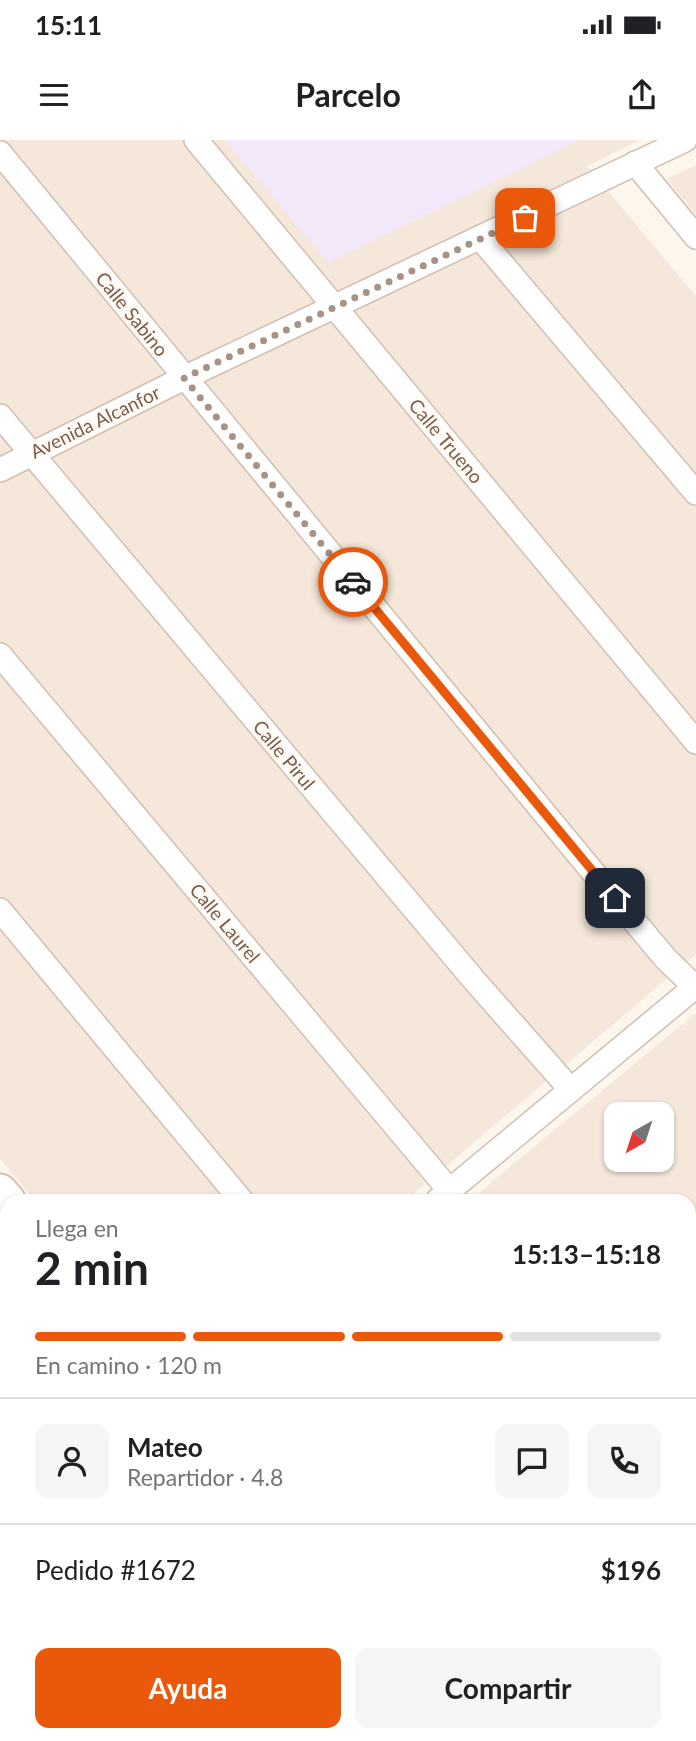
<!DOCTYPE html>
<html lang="es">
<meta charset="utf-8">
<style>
body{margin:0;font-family:Lato,sans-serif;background:#f6f6f6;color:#202124;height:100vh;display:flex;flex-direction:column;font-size:26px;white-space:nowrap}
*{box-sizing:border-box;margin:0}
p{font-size:23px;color:#757577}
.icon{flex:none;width:38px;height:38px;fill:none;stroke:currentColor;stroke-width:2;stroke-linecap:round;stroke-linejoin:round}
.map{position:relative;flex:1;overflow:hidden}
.details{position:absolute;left:0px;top:1054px;width:696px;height:548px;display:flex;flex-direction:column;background:#fff;border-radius:21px 21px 0 0;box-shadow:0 2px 5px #0004}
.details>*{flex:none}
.needle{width:46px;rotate:219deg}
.fabs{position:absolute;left:604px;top:962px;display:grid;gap:14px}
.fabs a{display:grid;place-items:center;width:70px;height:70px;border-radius:14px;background:#fff;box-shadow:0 2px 5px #0004;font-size:35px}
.pin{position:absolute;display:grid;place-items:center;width:60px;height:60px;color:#fff;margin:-30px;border-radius:14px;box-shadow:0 4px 10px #0006}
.courier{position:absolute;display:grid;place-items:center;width:70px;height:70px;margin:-35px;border:5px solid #ea580c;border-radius:50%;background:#fff;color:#222;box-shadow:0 2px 9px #0007}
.headline em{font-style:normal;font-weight:700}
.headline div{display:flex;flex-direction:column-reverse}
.headline{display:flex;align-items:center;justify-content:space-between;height:119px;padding:0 35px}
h1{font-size:46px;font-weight:700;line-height:52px}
.bar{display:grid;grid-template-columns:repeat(4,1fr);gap:10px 7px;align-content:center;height:84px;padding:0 35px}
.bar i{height:9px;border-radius:5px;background:#e0e0e0}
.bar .selected{background:#ea580c}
.bar p{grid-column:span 4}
.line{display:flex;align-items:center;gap:18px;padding:0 35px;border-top:2px solid #e0e0e0}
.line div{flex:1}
.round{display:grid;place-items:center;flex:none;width:74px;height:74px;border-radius:14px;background:#f6f6f6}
.action{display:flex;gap:14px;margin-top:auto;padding:14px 35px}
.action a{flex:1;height:80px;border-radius:14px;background:#ea580c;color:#fff;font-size:28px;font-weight:700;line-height:80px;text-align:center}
.action a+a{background:#f6f6f6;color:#202124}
.status{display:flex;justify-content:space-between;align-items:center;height:49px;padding:0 35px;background:#fff;direction:ltr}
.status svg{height:19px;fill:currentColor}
header{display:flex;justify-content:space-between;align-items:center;height:91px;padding:0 35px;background:#fff;font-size:32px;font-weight:700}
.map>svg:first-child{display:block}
</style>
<div class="status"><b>15:11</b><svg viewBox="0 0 49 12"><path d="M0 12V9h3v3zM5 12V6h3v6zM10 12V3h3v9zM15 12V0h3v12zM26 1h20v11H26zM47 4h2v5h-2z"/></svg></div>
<header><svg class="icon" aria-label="menu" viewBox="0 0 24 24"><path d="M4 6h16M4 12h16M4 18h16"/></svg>Parcelo<svg class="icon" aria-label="share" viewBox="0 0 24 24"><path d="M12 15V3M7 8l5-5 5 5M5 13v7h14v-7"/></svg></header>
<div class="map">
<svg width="696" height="1601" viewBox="0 0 696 1601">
<rect width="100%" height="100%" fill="#fdf6ec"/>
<g fill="#f5e8da" fill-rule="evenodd">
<polygon points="0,0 640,0 587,26 696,156 696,814 406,1060 35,1060 0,1019"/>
<polygon points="696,25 696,75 667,39"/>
<path d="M696,873V1601H613L602,1594H690V1060H470ZM616,975H662V1020H616Z"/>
<polygon points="0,1311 7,1319 7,1594 262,1594 271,1601 0,1601"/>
</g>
<polygon fill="#f3e8fa" points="225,0 579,0 329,123"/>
<polygon fill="#d8ecc9" points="696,1086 696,1553 690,1550 690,1103"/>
<polygon fill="#f3d5c3" points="616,1594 665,1594 662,1601 627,1601"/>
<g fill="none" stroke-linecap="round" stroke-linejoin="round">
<g stroke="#d1beb0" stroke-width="26">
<g id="street">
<polyline points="196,0 696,602"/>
<polyline points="0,13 583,720 666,819 696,848"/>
<polyline points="635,23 696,97"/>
<polyline points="481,99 696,353"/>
<polyline points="0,276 474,840 571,950"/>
<polyline points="0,330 184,238 685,0"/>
<polyline points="0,515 450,1051"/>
<polyline points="0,770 241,1060"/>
<polyline points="438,1060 696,846"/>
<polyline points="0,1420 7,1415"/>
</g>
</g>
<g stroke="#d6c0b0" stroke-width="37">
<g id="secondary">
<polyline points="0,1051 8,1060"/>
<polyline points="0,1251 7,1260"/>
<polyline points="326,1594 334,1601"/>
<polyline points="554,1594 566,1601"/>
</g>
</g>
<g stroke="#dad1cd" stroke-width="40">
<g id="primary">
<polyline points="0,1111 7,1120"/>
<polyline points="0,1189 7,1197"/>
<polyline points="386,1594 395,1601"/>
<polyline points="476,1594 487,1601"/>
</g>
</g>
<g stroke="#d9b8a5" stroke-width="4.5" stroke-dasharray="2 5" stroke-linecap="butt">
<polyline points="690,1117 696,1101"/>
<polyline points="690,1423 696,1423"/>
<polyline points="690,1518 696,1502"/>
<polyline points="690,1537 696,1540"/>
</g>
<use href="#street" stroke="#fff" stroke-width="23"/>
<use href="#secondary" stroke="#fff" stroke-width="33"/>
<use href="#primary" stroke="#fbd9a5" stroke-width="37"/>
</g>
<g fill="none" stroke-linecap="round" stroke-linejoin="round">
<polyline stroke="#a89285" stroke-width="7" stroke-dasharray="0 12.6" points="353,442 184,238 525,78"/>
<polyline stroke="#ea580c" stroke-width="9" points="353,442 615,758"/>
</g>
<g text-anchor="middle" stroke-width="6" stroke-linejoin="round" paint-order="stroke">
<g font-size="19" fill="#7a5c4d" stroke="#fffaf3">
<text transform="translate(132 174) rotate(51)" y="7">Calle Sabino</text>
<text transform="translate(95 282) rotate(-26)" y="7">Avenida Alcanfor</text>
<text transform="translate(446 301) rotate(50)" y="7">Calle Trueno</text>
<text transform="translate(284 615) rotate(50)" y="7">Calle Pirul</text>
<text transform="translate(225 783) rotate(50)" y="7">Calle Laurel</text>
</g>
</g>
</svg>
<div class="fabs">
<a><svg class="needle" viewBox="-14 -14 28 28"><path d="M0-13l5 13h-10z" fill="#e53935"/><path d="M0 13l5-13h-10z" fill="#757577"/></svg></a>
</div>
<div class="pin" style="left:525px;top:78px;background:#ea580c"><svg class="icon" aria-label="bag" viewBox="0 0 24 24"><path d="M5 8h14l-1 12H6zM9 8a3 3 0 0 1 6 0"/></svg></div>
<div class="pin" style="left:615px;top:758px;background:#1f2937"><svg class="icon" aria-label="home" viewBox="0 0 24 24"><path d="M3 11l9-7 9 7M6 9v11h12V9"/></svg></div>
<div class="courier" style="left:353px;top:442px"><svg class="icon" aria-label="car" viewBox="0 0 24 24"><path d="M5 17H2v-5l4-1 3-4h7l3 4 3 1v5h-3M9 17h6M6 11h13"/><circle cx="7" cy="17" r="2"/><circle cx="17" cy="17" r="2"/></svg></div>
<section class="details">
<div class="headline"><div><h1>2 min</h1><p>Llega en</p></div><em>15:13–15:18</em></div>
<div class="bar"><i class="selected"></i><i class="selected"></i><i class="selected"></i><i></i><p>En camino · 120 m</p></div>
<div class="line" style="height:126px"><a class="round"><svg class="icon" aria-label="person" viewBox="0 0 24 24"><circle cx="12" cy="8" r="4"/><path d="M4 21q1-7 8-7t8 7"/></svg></a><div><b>Mateo</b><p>Repartidor · 4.8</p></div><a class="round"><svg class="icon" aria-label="chat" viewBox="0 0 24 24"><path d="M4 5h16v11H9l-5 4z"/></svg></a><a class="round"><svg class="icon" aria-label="phone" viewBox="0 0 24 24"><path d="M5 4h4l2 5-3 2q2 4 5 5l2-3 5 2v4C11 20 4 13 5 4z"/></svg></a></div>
<div class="line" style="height:91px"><div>Pedido #1672</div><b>$196</b></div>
<div class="action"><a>Ayuda</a><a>Compartir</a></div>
</section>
</div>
